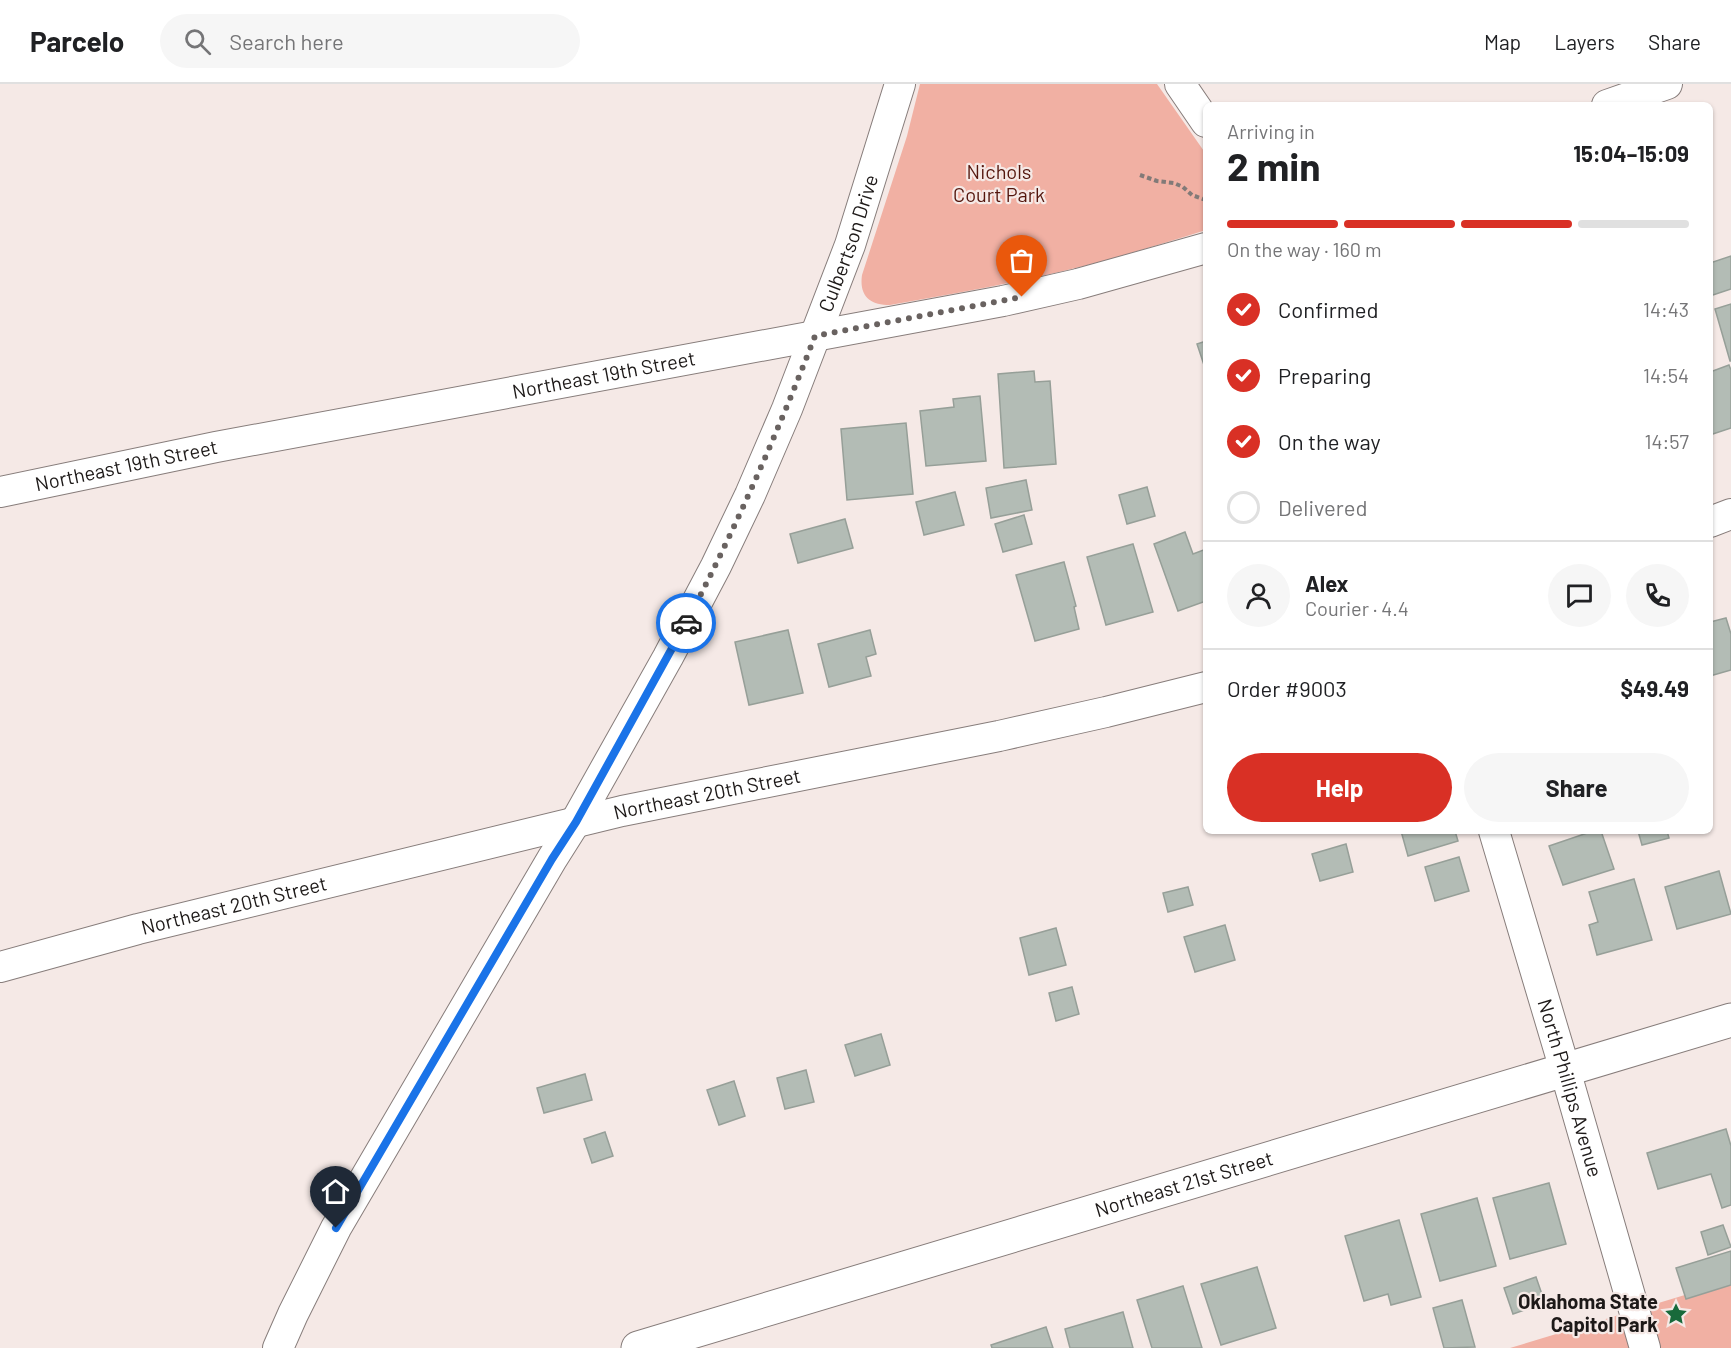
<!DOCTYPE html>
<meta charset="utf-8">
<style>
body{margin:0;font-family:Barlow,sans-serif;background:#f6f6f6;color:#202124;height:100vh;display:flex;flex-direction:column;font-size:22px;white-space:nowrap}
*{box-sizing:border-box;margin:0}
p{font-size:20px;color:#757577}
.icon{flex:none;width:33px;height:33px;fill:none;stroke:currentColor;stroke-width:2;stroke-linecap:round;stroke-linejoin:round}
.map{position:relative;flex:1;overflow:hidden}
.sheet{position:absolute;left:1203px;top:18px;width:510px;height:732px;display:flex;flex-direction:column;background:#fff;border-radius:9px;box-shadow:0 2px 4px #0004}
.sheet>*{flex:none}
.pin{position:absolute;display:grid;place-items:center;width:51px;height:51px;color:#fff;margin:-62px -26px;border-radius:50% 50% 50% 0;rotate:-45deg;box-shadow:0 0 6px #0007}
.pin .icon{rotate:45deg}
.courier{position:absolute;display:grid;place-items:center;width:60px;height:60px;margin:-30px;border:4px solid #1a73e8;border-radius:50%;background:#fff;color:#222;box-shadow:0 2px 8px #0007}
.head em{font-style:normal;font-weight:700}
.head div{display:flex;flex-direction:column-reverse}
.head{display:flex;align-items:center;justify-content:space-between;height:102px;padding:0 24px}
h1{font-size:39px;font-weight:700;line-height:45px}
.bar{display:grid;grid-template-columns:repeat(4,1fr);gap:9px 6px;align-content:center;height:72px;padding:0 24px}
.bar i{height:8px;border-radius:4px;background:#e0e0e0}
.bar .selected{background:#d93025}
.bar p{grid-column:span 4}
.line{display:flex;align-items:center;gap:15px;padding:0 24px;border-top:2px solid #e0e0e0}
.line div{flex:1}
.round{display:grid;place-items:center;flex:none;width:63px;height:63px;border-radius:32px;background:#f6f6f6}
ol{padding:0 24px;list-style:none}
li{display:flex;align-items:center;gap:18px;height:66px}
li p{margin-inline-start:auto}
li .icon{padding:6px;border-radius:50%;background:#d93025;color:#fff;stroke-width:4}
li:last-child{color:#757577}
li i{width:33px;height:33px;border:3px solid #e0e0e0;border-radius:50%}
.primary-button{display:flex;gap:12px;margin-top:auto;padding:12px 24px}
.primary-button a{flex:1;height:69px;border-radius:36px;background:#d93025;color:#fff;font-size:24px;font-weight:700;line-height:69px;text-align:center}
.primary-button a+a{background:#f6f6f6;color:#202124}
header{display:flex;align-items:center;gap:36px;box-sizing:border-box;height:84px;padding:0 30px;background:#fff;border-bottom:2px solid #e0e0e0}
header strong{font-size:28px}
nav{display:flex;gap:33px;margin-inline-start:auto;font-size:21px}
.search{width:420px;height:54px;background:#f6f6f6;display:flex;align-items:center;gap:15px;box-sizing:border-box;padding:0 21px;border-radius:33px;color:#757577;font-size:22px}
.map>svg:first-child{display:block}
</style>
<header>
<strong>Parcelo</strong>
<div class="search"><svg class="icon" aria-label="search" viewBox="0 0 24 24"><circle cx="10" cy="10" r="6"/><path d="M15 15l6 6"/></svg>Search here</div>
<nav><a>Map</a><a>Layers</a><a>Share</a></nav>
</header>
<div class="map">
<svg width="1731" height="1264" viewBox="0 0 1731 1264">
<rect width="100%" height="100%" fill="#f5e9e6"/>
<g fill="#f1b0a3">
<path d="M920,0H1157L1206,70V146C1174,156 1142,166 1110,175C1038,195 964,208 890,221C870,221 859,212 862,191L907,52Z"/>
<polygon points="1731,1197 1731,1264 1510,1264"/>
</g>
<g fill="#b3bcb5" stroke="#969f98" stroke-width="1.5">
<polygon points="1731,172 1731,205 1710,212 1710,179"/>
<polygon points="1731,220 1731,277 1730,277 1715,225"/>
<polygon points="1206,257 1206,287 1197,260"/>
<polygon points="1729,281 1731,286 1731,344 1710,351 1710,288"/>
<polygon points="1034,287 1035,298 1050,297 1056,380 1004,384 998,290"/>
<polygon points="980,312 986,377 926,382 920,327 954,323 953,315"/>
<polygon points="906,339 913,410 847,416 841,345"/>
<polygon points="1026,396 1032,426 991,434 986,404"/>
<polygon points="1147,403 1155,432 1127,440 1119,411"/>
<polygon points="955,408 964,441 924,451 916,418"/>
<polygon points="1024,431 1032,460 1003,468 995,440"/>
<polygon points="845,435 853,464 798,479 790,450"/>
<polygon points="1185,448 1193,470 1206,465 1206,517 1178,527 1154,460"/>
<polygon points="1133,460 1153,528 1106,541 1087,473"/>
<polygon points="1064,478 1076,522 1074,523 1079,545 1035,557 1016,491"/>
<polygon points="1726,534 1731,550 1731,586 1710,592 1710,538"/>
<polygon points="788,546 803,609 749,621 735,558"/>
<polygon points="870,546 876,570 866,573 871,592 829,603 818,560"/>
<polygon points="1401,747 1455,747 1458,757 1408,772"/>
<polygon points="1593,747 1601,747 1614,785 1563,801 1549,762"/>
<polygon points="1638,747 1667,747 1669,754 1642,761"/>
<polygon points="1346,760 1353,788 1320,797 1312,770"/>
<polygon points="1459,773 1469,807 1435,817 1425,783"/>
<polygon points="1719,787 1731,830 1677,845 1665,803"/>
<polygon points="1634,795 1652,856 1597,871 1589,841 1598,838 1589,808"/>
<polygon points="1188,803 1193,821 1168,828 1163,809"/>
<polygon points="1225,841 1235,876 1195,888 1184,853"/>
<polygon points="1056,844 1066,881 1029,891 1020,854"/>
<polygon points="1072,903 1079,930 1056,937 1049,909"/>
<polygon points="881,950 890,981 855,992 845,961"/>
<polygon points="806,986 814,1018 785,1025 777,994"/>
<polygon points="585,990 592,1016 544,1029 537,1004"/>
<polygon points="734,997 745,1032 719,1041 707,1006"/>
<polygon points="1726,1045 1731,1062 1731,1121 1722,1124 1711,1090 1658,1105 1647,1069"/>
<polygon points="605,1048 613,1072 592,1079 584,1055"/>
<polygon points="1549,1099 1566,1160 1510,1175 1493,1114"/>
<polygon points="1477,1114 1496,1182 1440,1197 1421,1130"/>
<polygon points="1399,1136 1421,1213 1391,1221 1388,1210 1364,1217 1345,1152"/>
<polygon points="1723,1141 1731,1163 1708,1171 1701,1148"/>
<polygon points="1731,1167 1731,1201 1686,1215 1676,1184"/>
<polygon points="1257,1183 1276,1244 1221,1261 1201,1200"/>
<polygon points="1536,1193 1545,1219 1513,1230 1504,1204"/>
<polygon points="1183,1202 1202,1264 1152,1264 1137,1216"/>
<polygon points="1462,1216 1475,1263 1444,1264 1433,1224"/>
<polygon points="1123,1228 1133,1264 1070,1264 1065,1245"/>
<polygon points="1046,1243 1053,1264 992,1264 991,1261"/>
</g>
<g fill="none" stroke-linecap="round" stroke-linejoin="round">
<g stroke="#877d7b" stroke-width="32">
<g id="minor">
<polyline points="1180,0 1206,38"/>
<polyline points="1607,21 1667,0"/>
<path id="s1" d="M0,408L216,363L1003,217L1078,200L1206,164"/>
<polyline points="1710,438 1731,430"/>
<path id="s2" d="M1494,747L1565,986L1645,1264"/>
<path id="s3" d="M0,883L138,845L622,727L999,652L1106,628L1206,603"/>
<path id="s4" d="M278,1264L293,1230L336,1144L552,775L576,737L668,573L716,482L750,411L787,325L850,161L900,0"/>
</g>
</g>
<g stroke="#877d7b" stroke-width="35">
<g id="tertiary">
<path id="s5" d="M638,1264L1731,936"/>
</g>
</g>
<polyline stroke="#827a78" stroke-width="4" stroke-dasharray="4.5 3" stroke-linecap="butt" points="1140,91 1157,97 1174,99 1183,103 1192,111 1206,116"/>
<use href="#minor" stroke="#fff" stroke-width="30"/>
<use href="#tertiary" stroke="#fff" stroke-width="33"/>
</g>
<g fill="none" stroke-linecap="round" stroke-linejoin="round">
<path stroke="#696260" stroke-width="6" stroke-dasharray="0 10.8" d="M686,539C735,446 777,350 815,252L1022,213"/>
<polyline stroke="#1a73e8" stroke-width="8" points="336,1144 552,775 576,738 686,539"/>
</g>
<defs>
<g id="sight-bare" transform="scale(1.8)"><path d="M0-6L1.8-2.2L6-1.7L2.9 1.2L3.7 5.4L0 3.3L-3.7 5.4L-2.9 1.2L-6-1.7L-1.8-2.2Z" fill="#186a3b" stroke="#f5e9e6" stroke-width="2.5" paint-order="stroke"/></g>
</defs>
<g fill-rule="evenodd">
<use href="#sight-bare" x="1676" y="1230"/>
</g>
<g text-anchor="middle" stroke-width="4.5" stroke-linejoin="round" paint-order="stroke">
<g font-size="20" fill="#54160d" stroke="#f5e9e6">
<text x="999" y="95">Nichols<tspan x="999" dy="23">Court Park</tspan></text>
</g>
<g font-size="20" fill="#1d1918" stroke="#f5e9e6">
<text dy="7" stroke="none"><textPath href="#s4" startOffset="1246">Culbertson Drive</textPath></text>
<text dy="7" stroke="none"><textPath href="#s1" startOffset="615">Northeast 19th Street</textPath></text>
<text dy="7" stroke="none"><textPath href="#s1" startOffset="129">Northeast 19th Street</textPath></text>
<text dy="7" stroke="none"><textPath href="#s3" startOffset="728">Northeast 20th Street</textPath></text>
<text dy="7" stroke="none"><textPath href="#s3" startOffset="242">Northeast 20th Street</textPath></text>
<text dy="7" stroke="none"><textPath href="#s2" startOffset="268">North Phillips Avenue</textPath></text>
<text dy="7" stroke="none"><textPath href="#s5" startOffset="570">Northeast 21st Street</textPath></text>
</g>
<g font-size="20" font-weight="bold" fill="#1d1918" stroke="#f5e9e6" text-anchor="end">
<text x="1658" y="1225">Oklahoma State<tspan x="1658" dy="23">Capitol Park</tspan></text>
</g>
</g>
</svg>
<div class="pin" style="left:1022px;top:213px;background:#ea580c"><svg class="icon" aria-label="bag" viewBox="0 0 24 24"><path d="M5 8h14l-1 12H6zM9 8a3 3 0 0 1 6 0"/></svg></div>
<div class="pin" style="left:336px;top:1144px;background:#1f2937"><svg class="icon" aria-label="home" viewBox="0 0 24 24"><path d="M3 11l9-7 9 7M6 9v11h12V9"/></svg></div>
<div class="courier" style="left:686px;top:539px"><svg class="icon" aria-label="car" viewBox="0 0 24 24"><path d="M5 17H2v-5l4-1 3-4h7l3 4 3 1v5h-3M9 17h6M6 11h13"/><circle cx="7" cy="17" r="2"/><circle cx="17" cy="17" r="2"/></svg></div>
<section class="sheet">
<div class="head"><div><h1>2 min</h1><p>Arriving in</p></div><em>15:04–15:09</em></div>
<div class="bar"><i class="selected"></i><i class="selected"></i><i class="selected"></i><i></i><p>On the way · 160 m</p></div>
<ol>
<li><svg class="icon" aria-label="check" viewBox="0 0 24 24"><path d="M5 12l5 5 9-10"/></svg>Confirmed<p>14:43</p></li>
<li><svg class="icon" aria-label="check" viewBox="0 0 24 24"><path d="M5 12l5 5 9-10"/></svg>Preparing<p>14:54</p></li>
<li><svg class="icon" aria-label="check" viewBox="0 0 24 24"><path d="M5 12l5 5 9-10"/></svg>On the way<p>14:57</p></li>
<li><i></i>Delivered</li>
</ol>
<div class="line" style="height:108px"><a class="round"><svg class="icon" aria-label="person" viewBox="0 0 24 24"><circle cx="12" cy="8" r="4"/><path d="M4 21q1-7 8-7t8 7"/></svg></a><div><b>Alex</b><p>Courier · 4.4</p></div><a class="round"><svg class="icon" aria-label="chat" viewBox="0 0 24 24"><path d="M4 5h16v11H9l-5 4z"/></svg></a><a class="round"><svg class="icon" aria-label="phone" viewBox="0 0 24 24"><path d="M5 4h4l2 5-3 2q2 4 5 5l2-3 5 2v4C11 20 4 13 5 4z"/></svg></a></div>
<div class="line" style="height:78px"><div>Order #9003</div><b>$49.49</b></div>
<div class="primary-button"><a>Help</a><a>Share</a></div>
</section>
</div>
